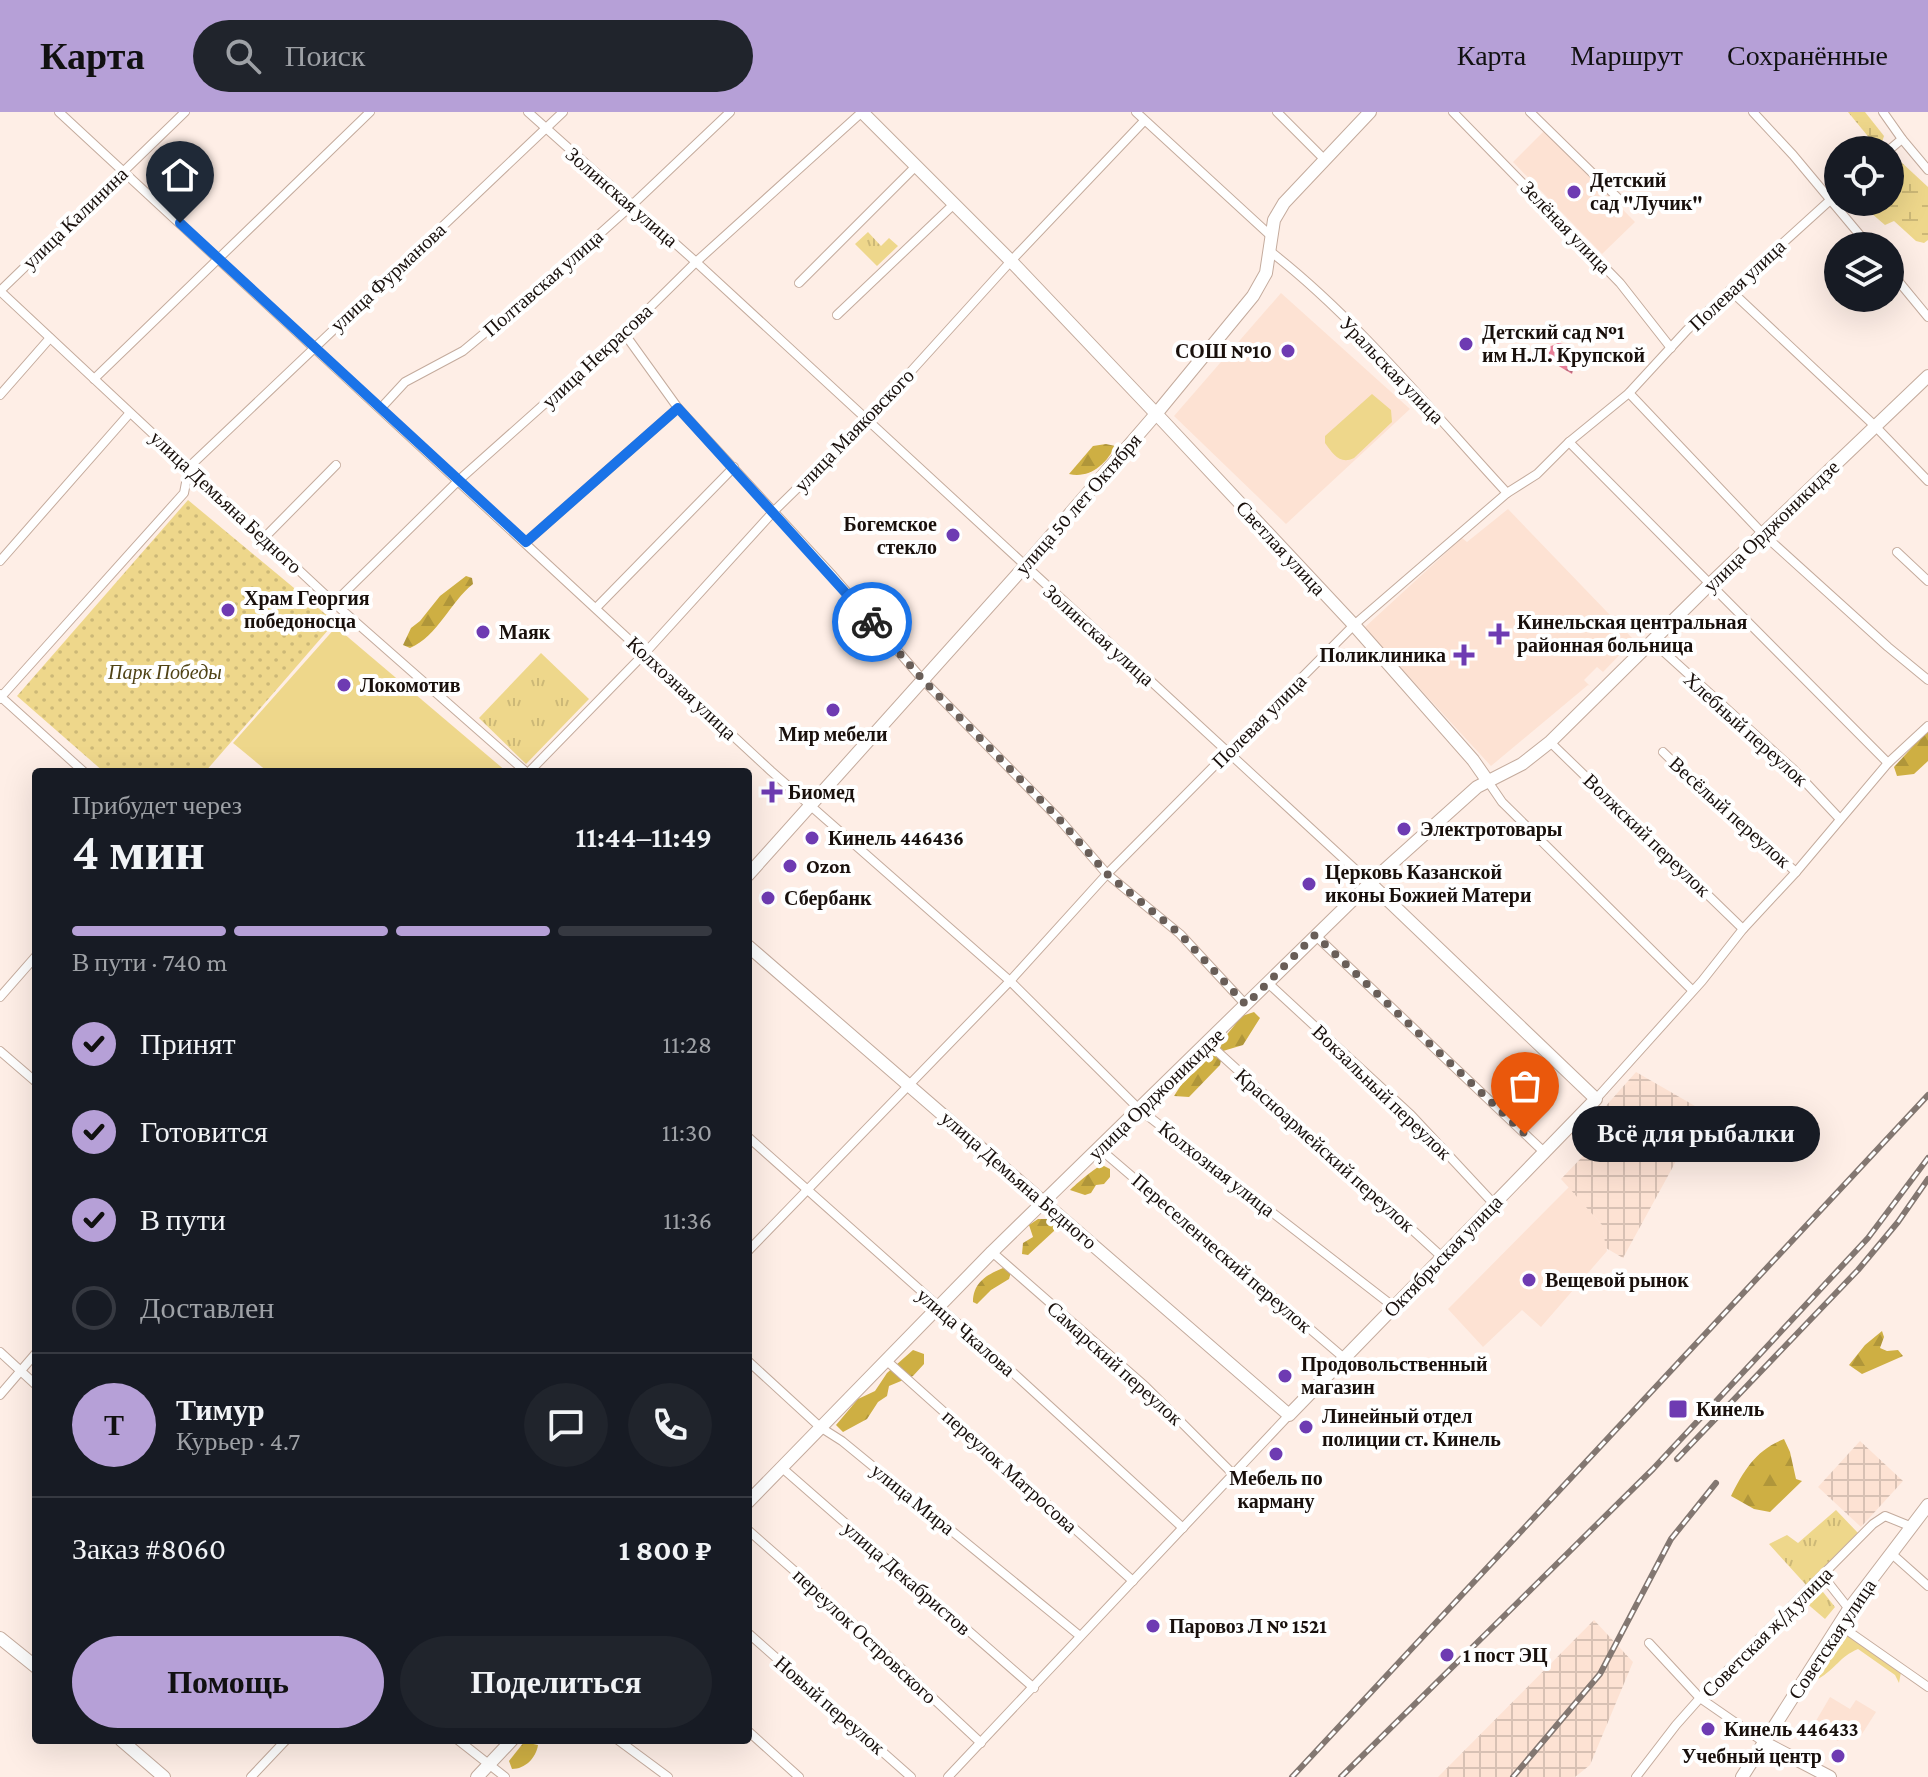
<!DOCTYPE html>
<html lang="ru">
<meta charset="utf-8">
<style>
body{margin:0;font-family:"Crimson Pro",serif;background:#20242c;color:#f1f3f6;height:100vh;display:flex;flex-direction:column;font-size:30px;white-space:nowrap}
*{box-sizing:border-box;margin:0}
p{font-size:26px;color:#9ea1a6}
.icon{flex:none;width:44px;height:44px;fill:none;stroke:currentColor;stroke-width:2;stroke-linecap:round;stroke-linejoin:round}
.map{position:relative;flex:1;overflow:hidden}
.drawer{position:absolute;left:32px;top:656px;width:720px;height:976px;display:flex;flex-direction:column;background:#171b24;border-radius:8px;box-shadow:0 8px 32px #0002}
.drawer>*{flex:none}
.fabs{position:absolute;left:1824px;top:24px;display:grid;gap:16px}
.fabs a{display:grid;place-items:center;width:80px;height:80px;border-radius:50%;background:#171b24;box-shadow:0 8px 32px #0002;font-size:40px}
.pin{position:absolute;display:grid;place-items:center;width:68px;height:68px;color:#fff;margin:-82px -34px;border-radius:50% 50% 50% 0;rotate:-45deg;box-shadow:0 0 8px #0007}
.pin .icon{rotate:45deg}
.courier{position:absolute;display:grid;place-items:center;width:80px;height:80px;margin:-40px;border:6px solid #1a73e8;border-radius:50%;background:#fff;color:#222;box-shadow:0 2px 10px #0007}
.bubble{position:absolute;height:56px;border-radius:28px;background:#171b24;box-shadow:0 8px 32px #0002;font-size:26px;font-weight:600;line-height:56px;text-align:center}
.headline em{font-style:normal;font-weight:600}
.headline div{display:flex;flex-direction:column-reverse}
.headline{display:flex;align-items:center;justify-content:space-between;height:136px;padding:0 40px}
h1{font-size:52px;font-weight:600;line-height:60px}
.bar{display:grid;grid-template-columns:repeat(4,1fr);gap:12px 8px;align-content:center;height:96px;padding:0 40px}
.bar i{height:10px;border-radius:6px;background:#363941}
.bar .active{background:#b6a0d7}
.bar p{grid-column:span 4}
.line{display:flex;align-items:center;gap:20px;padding:0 40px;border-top:2px solid #363941}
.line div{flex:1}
.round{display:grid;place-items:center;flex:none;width:84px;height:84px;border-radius:42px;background:#20242c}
ol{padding:0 40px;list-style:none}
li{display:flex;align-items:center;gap:24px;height:88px}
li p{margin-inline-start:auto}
li .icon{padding:8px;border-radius:50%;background:#b6a0d7;color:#111;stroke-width:4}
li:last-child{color:#9ea1a6}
li i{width:44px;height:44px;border:4px solid #363941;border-radius:50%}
.button{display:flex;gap:16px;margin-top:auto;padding:16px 40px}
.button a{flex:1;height:92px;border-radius:48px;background:#b6a0d7;color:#111;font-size:32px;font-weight:600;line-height:92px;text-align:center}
.button a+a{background:#20242c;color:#f1f3f6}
header{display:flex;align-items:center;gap:48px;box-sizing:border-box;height:112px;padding:0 40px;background:#b6a0d7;color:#111}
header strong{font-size:38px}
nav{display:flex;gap:44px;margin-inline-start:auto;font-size:28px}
.search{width:560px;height:72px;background:#20242c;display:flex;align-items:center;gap:20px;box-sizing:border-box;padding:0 28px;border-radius:44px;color:#9ea1a6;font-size:30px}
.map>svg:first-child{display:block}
</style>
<header>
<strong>Карта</strong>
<div class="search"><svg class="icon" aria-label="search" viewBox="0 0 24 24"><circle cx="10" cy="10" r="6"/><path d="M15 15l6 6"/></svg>Поиск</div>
<nav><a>Карта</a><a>Маршрут</a><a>Сохранённые</a></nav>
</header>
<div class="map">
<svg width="1928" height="1665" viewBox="0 0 1928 1665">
<defs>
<pattern id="industrial-grid" width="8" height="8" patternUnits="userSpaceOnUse" patternTransform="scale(2)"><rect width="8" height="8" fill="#fde2d3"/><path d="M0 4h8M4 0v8" fill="none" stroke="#d8c1b4"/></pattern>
<pattern id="grass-tufts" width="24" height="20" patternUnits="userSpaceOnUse" patternTransform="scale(2)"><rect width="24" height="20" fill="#eed78b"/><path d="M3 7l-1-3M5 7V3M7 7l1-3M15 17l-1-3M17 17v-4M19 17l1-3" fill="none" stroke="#ccb877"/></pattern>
<pattern id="forest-firs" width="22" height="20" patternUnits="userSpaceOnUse" patternTransform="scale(2)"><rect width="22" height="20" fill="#ceaf43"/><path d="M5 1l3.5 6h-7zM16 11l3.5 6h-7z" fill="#b0963a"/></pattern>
<pattern id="wetland-marsh" width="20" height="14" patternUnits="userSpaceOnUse" patternTransform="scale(2)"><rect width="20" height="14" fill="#eed78b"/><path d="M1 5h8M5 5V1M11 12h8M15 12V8" fill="none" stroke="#ccb877"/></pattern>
<pattern id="park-dots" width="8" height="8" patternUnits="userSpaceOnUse" patternTransform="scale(2)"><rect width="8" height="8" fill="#eed78b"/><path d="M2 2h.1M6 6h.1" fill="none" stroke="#ccb877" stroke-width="1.8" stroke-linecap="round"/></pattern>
<pattern id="water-ripples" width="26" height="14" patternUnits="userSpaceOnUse" patternTransform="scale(2)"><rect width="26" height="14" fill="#e77f98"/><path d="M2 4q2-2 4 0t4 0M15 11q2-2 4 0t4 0" fill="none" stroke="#ba677a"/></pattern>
</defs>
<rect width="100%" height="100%" fill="#feeee6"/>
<g fill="#fde2d3">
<polygon points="1545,18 1635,110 1602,142 1513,50"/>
<polygon points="1281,181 1410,297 1286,412 1174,304"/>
<polygon points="1508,397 1634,528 1603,560 1597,555 1584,568 1590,574 1588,573 1491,654 1364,516 1462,426 1467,430"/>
<polygon points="1569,1075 1602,1113 1607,1139 1541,1215 1522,1198 1483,1235 1448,1197"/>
<polygon points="1830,1585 1850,1597 1856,1588 1876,1600 1862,1622 1847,1614 1838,1629 1813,1614"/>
</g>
<g fill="url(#industrial-grid)">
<polygon points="1636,960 1695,994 1675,1051 1623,1146 1606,1136 1602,1113 1561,1067 1609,1017 1596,1005"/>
<polygon points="1860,1329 1903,1369 1861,1415 1818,1375"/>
<polygon points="1594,1508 1633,1550 1590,1653 1575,1665 1438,1665"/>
</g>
<g fill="url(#grass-tufts)">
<polygon points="868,120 881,134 889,126 898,134 877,154 855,132"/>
<polygon points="541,541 589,587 526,652 479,606"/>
<polygon points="1836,1398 1858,1421 1807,1474 1769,1432 1787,1423 1798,1431"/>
<polygon points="1819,1475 1835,1495 1825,1507 1804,1489"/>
<path d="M1847,1524H1857L1901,1560L1899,1571L1895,1563L1858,1537C1839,1545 1837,1556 1818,1567L1832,1540Z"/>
</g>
<g fill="url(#forest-firs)">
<path d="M1106,332L1115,334C1107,352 1089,367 1069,362L1093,334Z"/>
<path d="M466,464L472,466L473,472C450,490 438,524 410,536L403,533L411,516L420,509L440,484Z"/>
<polygon points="1928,618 1928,649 1914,662 1897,664 1894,655"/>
<polygon points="1254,900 1260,906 1243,933 1223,939 1220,953 1189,985 1174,984 1190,959 1207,947 1242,904"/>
<path d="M1102,1053L1110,1057V1065L1104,1072L1096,1073L1091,1081L1085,1083L1070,1078C1076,1072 1096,1055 1102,1053Z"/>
<polygon points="1038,1107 1055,1107 1054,1119 1028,1143 1022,1142 1023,1131 1033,1125 1029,1113"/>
<path d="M1003,1156L1011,1160L1009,1167L991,1178L977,1192L973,1190C973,1171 986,1163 1003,1156Z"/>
<polygon points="1882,1219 1884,1225 1880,1236 1887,1239 1898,1238 1903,1244 1862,1262 1849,1253 1865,1233"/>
<polygon points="913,1238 924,1242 924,1252 913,1264 889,1274 887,1284 878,1290 867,1307 843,1320 836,1313 858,1287 875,1279 887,1261"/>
<path d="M1784,1327L1790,1340L1796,1367L1802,1369L1770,1400L1754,1397L1731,1384C1744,1358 1756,1338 1784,1327Z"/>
<path d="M524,1630L538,1633C536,1646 525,1657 512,1657L509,1649Z"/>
</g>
<g fill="url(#wetland-marsh)">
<polygon points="1848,0 1865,0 1884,24 1881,33 1871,28"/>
<polygon points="1900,49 1928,75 1928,128 1924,131 1916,129 1894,109 1885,113 1871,101 1865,90 1890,90 1890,57 1892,52"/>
</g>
<polygon fill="url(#park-dots)" points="188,388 335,510 205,660 104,660 17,584"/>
<g fill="#eed78b">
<path d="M1372,282L1391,298L1392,310L1354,346C1340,353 1333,342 1325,331V324Z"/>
<polygon points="336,515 507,660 268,660 233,631"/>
</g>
<polygon fill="url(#water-ripples)" points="1558,231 1563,232 1576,246 1572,262 1552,250 1542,238"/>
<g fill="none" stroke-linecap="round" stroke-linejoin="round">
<g stroke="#c4ab9d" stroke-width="10">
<g id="street">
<polyline points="59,0 771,659 1010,869 1139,997 1394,1195"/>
<polyline points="185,0 0,179 334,491 526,660"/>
<polyline points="528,0 696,150 1370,771"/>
<polyline points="1136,0 1271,124"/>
<polyline points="1277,0 1324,47"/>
<polyline points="1453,0 1620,171 1671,236"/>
<polyline points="1530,0 1620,88"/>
<polyline points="1753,0 1793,43 1869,134"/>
<polyline points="1883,0 1902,27 1928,58"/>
<polyline points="1889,38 1902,27"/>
<path d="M1271,140C1357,207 1433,301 1507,381"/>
<polyline points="1890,159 1928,205"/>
<polyline points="799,171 916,54"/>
<polyline points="1730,178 1875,314 1928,369"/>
<polyline points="837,203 954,92"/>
<polyline points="624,221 678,296 833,464 923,568 1059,707 1107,762 1180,822 1246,893"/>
<polyline points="94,267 370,0"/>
<polyline points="1629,281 1763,422 1888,535 1928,568"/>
<polyline points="0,283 50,226"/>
<polyline points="381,296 405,270 463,239 546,170 632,93 730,0"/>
<polyline points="1569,330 1888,651"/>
<polyline points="265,425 336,353"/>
<polyline points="526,430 678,296"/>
<polyline points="1897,440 1928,469"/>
<polyline points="0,449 129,302"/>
<polyline points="334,491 459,368 624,221 696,150 862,0"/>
<polyline points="596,496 734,355"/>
<polyline points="1652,529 1793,657 1839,706"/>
<polyline points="1550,630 1743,817"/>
<polyline points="1663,640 1703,679 1796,760"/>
<polyline points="84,660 1,585 184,381 189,355 563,0"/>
<polyline points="529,660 645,541 774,399 866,309 1011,149 1144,9"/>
<polyline points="1487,668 1502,690 1692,878"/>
<polyline points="1315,823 1544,1040"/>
<polyline points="1268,871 1411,1003 1494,1092"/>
<polyline points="0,885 36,844"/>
<polyline points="1208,931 1442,1145"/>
<polyline points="0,939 36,970"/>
<polyline points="1596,987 1702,869 1743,817 1796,760 1888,651 1928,614"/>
<polyline points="748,1025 1009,1257 1183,1416"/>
<polyline points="1100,1037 1344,1246"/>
<polyline points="748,1139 1010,869 1107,762 1354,513 1507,381 1537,362 1569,330 1629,281 1687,218 1838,81"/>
<polyline points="992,1140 1145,1274 1235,1364"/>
<polyline points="0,1240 36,1273"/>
<polyline points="748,1249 820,1315 842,1329 1080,1524"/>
<polyline points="887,1249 1133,1469"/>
<polyline points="0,1283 36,1241"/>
<polyline points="781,1355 1034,1576"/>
<polyline points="748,1418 831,1491 981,1631"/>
<polyline points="1892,1442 1928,1474"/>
<polyline points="1823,1464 1849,1497"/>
<polyline points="1838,1512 1928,1575"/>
<polyline points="748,1521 911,1665"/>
<polyline points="1649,1531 1700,1586 1765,1631"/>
<polyline points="748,1619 799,1665"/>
<polyline points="458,1628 505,1665"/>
<polyline points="618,1628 668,1665"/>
<polyline points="251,1665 286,1628"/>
<polyline points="948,1665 1289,1303"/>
<polyline points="1636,1665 1676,1613 1700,1586 1873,1412 1885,1404 1912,1415"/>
</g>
</g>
<g stroke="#c4ab9d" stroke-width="14">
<g id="secondary">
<polyline points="862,0 1011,149 1163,309 1354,513 1473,648 1487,668"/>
<polyline points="0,584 0,585"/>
<polyline points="748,763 1024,455 1156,302 1253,184 1266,161 1274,108 1284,91 1370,0"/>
<polyline points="748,834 1289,1303 1596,987 1370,771"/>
<polyline points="748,1390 992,1140 1370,771 1477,675 1522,652 1550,630 1709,473 1928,264"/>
<polyline points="0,1526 36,1555"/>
<polyline points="121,1628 164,1665"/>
<polyline points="1765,1631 1830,1665"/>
<polyline points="477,1665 512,1628"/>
<polyline points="1742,1665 1849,1497 1928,1393"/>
</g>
</g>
<use href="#street" stroke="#fff" stroke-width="8"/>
<use href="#secondary" stroke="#fff" stroke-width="12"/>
<g stroke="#837771" stroke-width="6">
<g id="rail">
<polyline points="1677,1347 1858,1158 1898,1110 1928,1067"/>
<polyline points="1292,1665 1928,983"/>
<polyline points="1341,1665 1653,1357 1868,1126 1928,1046"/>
<polyline points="1513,1665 1600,1562 1671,1427 1716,1371"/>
</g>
</g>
<use href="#rail" stroke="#fff" stroke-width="3" stroke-dasharray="9" stroke-linecap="butt"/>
</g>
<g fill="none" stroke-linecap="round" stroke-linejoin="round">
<polyline stroke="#695e58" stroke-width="8" stroke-dasharray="0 14.4" points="872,510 923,568 1059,707 1107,762 1180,822 1246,893 1315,823 1525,1022"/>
<polyline stroke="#1a73e8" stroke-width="10" points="180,111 526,430 678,296 872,510"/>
</g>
<g fill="#6e3bb2" stroke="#fff" stroke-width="3">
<circle cx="1574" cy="80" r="8"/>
<circle cx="1466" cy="232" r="8"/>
<circle cx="1288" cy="239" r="8"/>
<circle cx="953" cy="423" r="8"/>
<circle cx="228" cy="498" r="8"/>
<circle cx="483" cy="520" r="8"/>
<path d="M1495 510h8v8h8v8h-8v8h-8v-8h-8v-8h8z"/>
<path d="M1460 531h8v8h8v8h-8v8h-8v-8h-8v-8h8z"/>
<circle cx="344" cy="573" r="8"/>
<circle cx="833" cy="598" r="8"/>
<path d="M768 668h8v8h8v8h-8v8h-8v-8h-8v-8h8z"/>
<circle cx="1404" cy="717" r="8"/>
<circle cx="812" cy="726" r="8"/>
<circle cx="790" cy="754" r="8"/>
<circle cx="1309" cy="772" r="8"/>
<circle cx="768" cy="786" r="8"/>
<circle cx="1529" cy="1168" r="8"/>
<circle cx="1285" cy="1264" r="8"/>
<rect x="1668" y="1287" width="20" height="20" rx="4"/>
<circle cx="1306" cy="1315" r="8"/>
<circle cx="1276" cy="1342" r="8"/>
<circle cx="1153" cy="1514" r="8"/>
<circle cx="1447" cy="1543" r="8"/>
<circle cx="1708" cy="1617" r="8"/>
<circle cx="1838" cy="1644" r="8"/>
</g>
<g text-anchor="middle" stroke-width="8" stroke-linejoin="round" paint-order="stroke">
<g font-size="20" font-weight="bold" fill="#19100c" stroke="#fff" text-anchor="start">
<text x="1590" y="75">Детский<tspan x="1590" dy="23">сад "Лучик"</tspan></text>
<text x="1482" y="227">Детский сад №1<tspan x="1482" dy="23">им Н.Л. Крупской</tspan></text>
<text x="1272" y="246" text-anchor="end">СОШ №10</text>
<text x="937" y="419" text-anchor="end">Богемское<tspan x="937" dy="23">стекло</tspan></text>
<text x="244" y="493">Храм Георгия<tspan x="244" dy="23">победоносца</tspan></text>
<text x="1517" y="517">Кинельская центральная<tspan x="1517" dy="23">районная больница</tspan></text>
<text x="499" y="527">Маяк</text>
<text x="1446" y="550" text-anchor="end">Поликлиника</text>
<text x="360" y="580">Локомотив</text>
<text x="833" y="629" text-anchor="middle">Мир мебели</text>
<text x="788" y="687">Биомед</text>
<text x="1420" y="724">Электротовары</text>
<text x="828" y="733">Кинель 446436</text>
<text x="806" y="761">Ozon</text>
<text x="1325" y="767">Церковь Казанской<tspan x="1325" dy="23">иконы Божией Матери</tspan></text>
<text x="784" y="793">Сбербанк</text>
<text x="1545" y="1175">Вещевой рынок</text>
<text x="1301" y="1259">Продовольственный<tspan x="1301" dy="23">магазин</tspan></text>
<text x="1696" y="1304">Кинель</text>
<text x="1322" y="1311">Линейный отдел<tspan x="1322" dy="23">полиции ст. Кинель</tspan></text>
<text x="1276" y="1373" text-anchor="middle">Мебель по<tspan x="1276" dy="23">карману</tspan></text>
<text x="1169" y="1521">Паровоз Л № 1521</text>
<text x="1463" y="1550">1 пост ЭЦ</text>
<text x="1724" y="1624">Кинель 446433</text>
<text x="1822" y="1651" text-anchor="end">Учебный центр</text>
</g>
<g font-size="20" fill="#19100c" stroke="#fff">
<text transform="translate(622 85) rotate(41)" y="7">Золинская улица</text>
<text transform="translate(75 106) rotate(-44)" y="7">улица Калинина</text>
<text transform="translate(1566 115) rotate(46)" y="7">Зелёная улица</text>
<text transform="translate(388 165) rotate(-43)" y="7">улица Фурманова</text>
<text transform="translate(543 171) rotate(-41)" y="7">Полтавская улица</text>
<text transform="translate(1737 173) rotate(-43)" y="7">Полевая улица</text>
<text transform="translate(597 244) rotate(-43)" y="7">улица Некрасова</text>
<text transform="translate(1392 258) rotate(46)" y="7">Уральская улица</text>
<text transform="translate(854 318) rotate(-46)" y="7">улица Маяковского</text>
<text transform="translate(226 390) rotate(43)" y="7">улица Демьяна Бедного</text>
<text transform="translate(1078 392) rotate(-49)" y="7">улица 50 лет Октября</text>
<text transform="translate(1771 414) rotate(-44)" y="7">улица Орджоникидзе</text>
<text transform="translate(1281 436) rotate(47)" y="7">Светлая улица</text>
<text transform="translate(1099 523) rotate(42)" y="7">Золинская улица</text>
<text transform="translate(682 576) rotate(43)" y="7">Колхозная улица</text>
<text transform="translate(1259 609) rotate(-45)" y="7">Полевая улица</text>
<text transform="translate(1746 617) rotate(42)" y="7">Хлебный переулок</text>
<text transform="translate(1730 700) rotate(42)" y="7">Весёлый переулок</text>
<text transform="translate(1647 723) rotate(44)" y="7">Волжский переулок</text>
<text transform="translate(1382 980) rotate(44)" y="7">Вокзальный переулок</text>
<text transform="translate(1156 982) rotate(-44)" y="7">улица Орджоникидзе</text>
<text transform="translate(1325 1038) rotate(42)" y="7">Красноармейский переулок</text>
<text transform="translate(1217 1057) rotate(38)" y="7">Колхозная улица</text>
<text transform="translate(1019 1068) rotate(41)" y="7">улица Демьяна Бедного</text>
<text transform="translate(1222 1141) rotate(41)" y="7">Переселенческий переулок</text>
<text transform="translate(1443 1144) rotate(-46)" y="7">Октябрьская улица</text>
<text transform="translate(966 1220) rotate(41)" y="7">улица Чкалова</text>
<text transform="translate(1115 1251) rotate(42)" y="7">Самарский переулок</text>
<text transform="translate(1010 1359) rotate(42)" y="7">переулок Матросова</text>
<text transform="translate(913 1387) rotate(39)" y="7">улица Мира</text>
<text transform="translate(907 1466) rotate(41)" y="7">улица Декабристов</text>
<text transform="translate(1767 1520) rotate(-45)" y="7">Советская ж/д улица</text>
<text transform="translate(865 1524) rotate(43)" y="7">переулок Островского</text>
<text transform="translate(1832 1527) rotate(-56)" y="7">Советская улица</text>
<text transform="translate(830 1593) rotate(41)" y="7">Новый переулок</text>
</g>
<g font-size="20" font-style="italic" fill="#4f4215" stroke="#fff">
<text x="165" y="567">Парк Победы</text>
</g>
</g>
</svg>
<div class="fabs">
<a><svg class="icon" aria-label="locate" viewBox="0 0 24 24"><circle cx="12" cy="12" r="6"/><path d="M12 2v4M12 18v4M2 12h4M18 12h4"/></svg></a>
<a><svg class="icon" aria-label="layers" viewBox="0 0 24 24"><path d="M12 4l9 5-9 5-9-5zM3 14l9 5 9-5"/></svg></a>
</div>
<div class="pin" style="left:1525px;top:1022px;background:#ea580c"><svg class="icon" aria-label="bag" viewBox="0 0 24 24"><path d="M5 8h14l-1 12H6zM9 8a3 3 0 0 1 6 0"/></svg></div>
<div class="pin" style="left:180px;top:111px;background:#1f2937"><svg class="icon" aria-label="home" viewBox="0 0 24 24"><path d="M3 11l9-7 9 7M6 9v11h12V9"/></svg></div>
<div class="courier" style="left:872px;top:510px"><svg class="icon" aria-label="bike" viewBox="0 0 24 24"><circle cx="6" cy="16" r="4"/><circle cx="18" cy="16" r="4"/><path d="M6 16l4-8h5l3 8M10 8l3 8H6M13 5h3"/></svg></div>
<div class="bubble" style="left:1572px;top:994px;width:248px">Всё для рыбалки</div>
<section class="drawer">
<div class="headline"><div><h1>4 мин</h1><p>Прибудет через</p></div><em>11:44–11:49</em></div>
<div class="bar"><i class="active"></i><i class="active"></i><i class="active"></i><i></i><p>В пути · 740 m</p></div>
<ol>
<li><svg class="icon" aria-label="check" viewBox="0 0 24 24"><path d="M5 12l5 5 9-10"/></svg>Принят<p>11:28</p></li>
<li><svg class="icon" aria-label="check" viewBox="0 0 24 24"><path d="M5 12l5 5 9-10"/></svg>Готовится<p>11:30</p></li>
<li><svg class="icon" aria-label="check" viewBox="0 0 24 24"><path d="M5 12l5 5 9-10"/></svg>В пути<p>11:36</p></li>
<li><i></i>Доставлен</li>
</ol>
<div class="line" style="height:144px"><b class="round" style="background:#b6a0d7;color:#111">Т</b><div><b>Тимур</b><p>Курьер · 4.7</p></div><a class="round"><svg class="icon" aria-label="chat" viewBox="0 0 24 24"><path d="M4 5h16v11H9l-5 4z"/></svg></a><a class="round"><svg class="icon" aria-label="phone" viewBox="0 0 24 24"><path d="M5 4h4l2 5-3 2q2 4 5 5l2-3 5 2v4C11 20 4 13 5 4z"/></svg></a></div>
<div class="line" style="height:104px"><div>Заказ #8060</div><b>1 800 ₽</b></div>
<div class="button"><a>Помощь</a><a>Поделиться</a></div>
</section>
</div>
